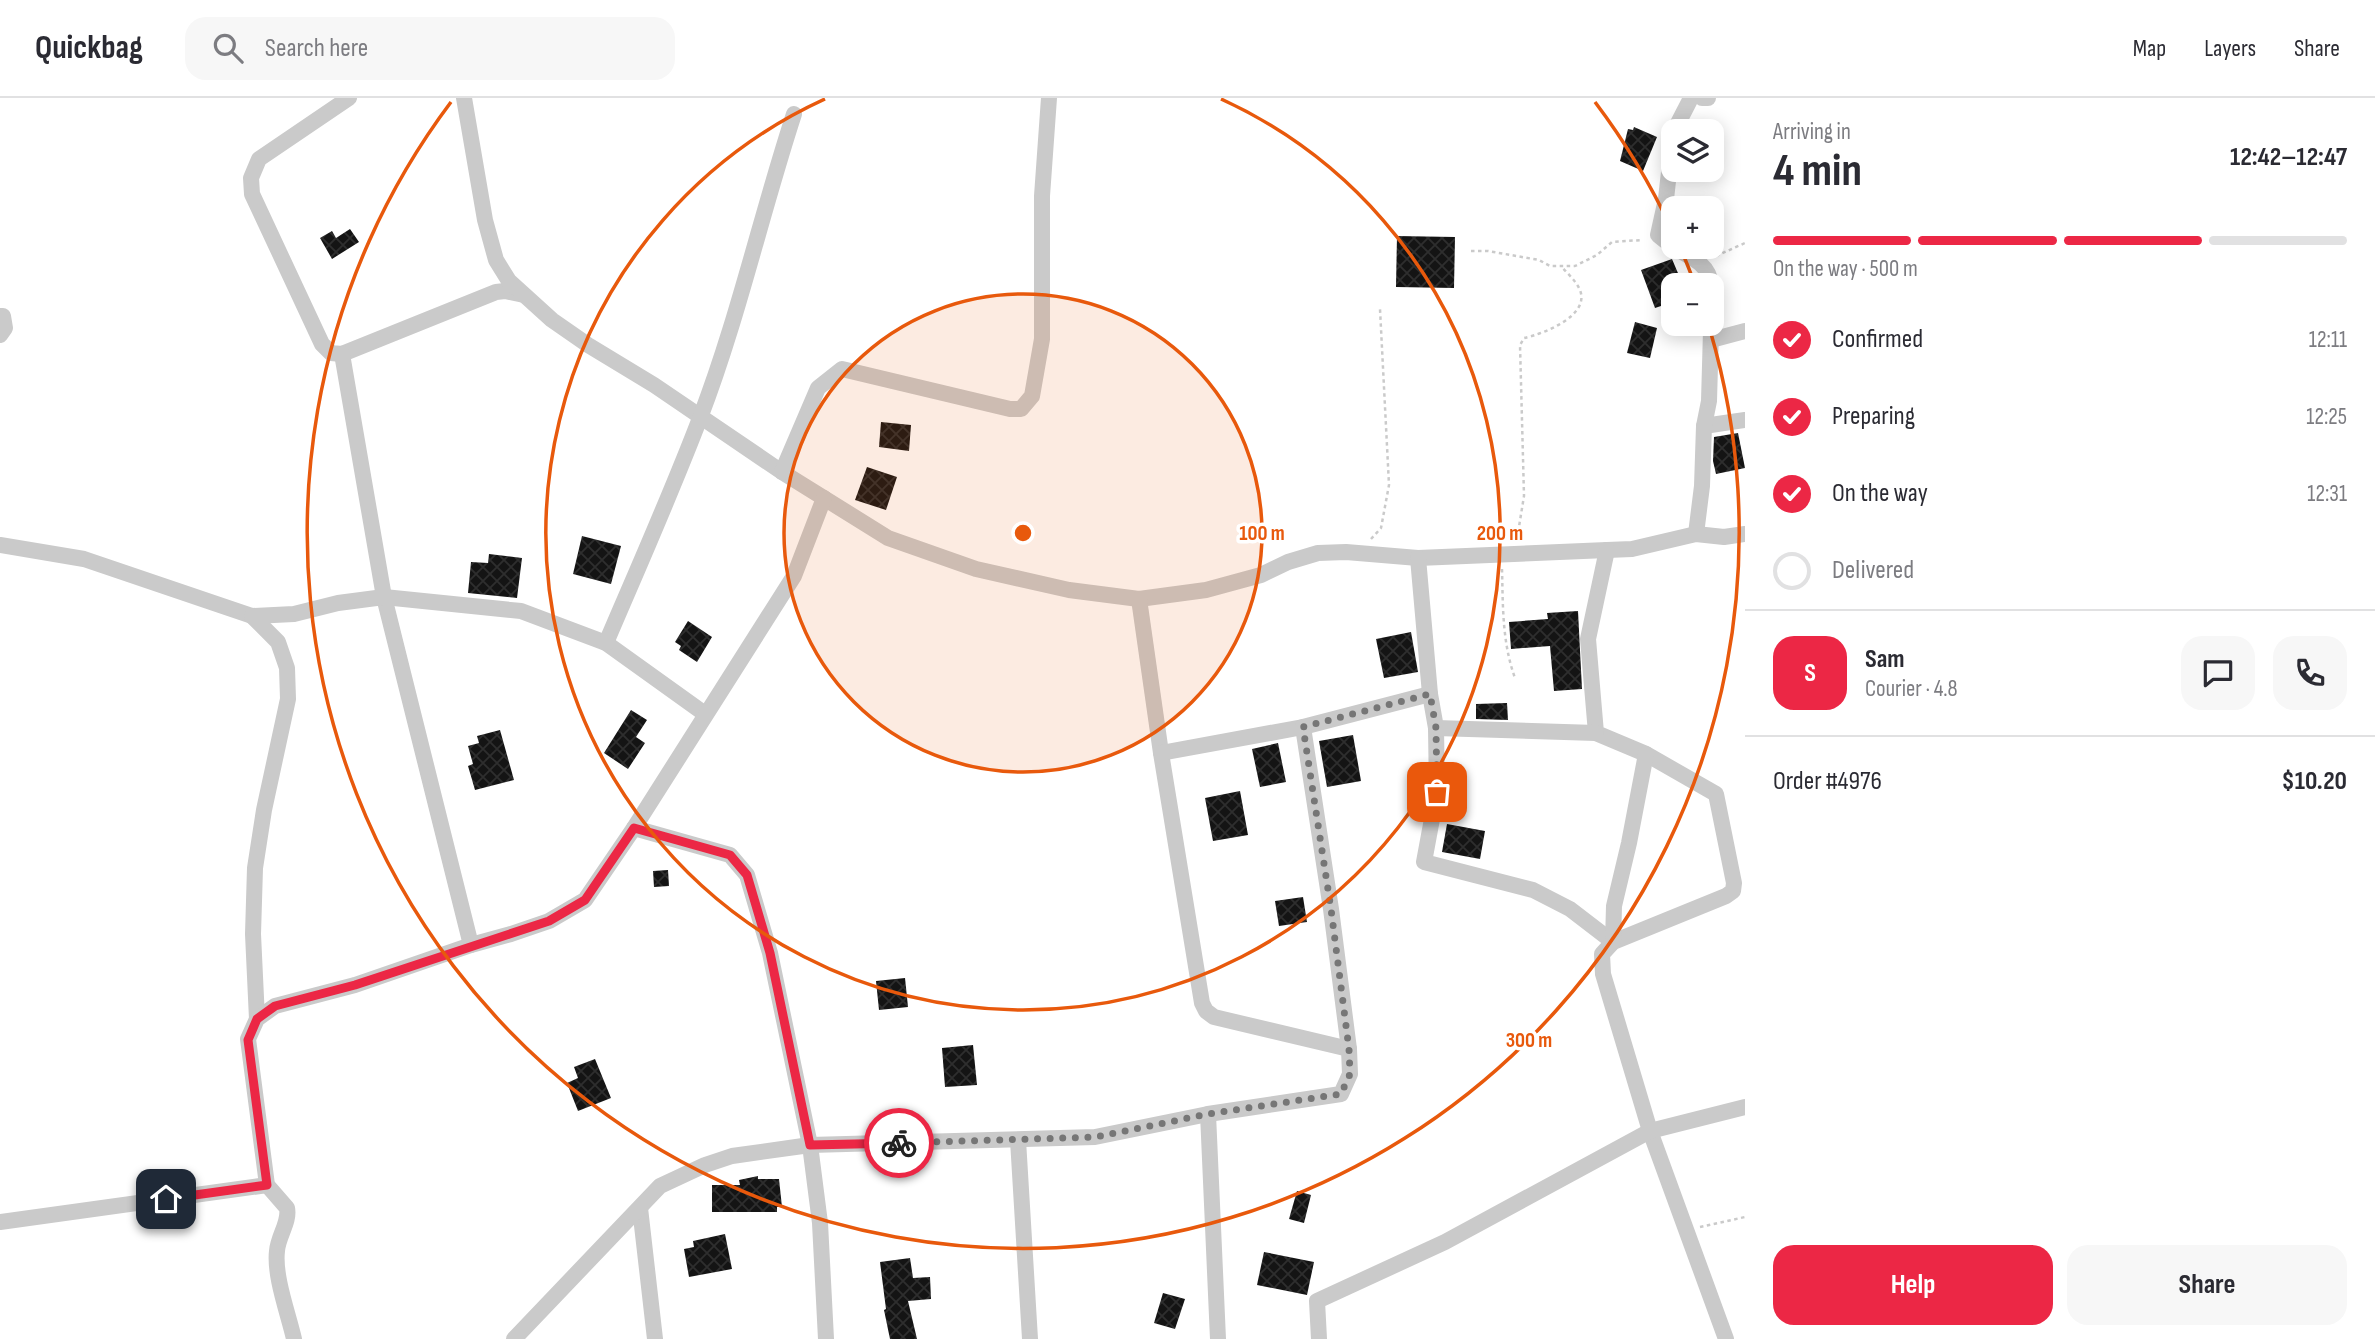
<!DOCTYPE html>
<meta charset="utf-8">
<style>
body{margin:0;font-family:"Sofia Sans Condensed",sans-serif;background:#f7f7f7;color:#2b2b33;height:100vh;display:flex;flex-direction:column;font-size:26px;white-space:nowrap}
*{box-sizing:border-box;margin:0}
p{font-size:23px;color:#7c7c81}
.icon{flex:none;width:38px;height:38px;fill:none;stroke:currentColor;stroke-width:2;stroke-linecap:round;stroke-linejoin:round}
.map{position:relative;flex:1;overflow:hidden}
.details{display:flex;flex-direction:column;background:#fff;width:630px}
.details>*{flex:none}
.buttons{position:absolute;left:1661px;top:21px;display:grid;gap:14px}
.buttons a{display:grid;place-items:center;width:63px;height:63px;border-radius:14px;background:#fff;box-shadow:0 4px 18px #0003;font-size:35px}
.pin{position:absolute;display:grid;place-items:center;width:60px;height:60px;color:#fff;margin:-30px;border-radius:14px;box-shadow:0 4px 10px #0006}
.courier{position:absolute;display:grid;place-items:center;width:70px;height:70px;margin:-35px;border:5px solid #ec2745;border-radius:50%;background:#fff;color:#222;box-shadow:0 2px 9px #0007}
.headline em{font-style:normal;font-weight:700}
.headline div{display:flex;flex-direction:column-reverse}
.headline{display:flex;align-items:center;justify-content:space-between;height:119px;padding:0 28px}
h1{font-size:46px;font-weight:700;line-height:52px}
.bar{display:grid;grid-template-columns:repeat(4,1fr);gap:10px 7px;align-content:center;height:84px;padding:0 28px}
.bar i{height:9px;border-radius:5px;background:#e1e1e2}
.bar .selected{background:#ec2745}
.bar p{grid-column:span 4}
.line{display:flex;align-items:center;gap:18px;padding:0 28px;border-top:2px solid #e1e1e2}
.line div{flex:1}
.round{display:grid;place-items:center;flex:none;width:74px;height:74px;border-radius:21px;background:#f7f7f7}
ol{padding:0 28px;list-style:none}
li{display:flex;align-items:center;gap:21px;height:77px}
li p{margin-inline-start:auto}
li .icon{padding:7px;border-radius:50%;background:#ec2745;color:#fff;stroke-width:4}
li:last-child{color:#7c7c81}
li i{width:38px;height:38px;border:4px solid #e1e1e2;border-radius:50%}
.cta{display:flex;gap:14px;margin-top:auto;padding:14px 28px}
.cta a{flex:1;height:80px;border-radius:21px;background:#ec2745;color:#fff;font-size:28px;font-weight:700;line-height:80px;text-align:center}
.cta a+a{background:#f7f7f7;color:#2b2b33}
header{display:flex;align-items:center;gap:42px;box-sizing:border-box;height:98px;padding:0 35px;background:#fff;border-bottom:2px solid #e1e1e2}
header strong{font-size:33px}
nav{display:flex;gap:38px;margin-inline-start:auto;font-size:24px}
.search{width:490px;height:63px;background:#f7f7f7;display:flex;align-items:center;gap:18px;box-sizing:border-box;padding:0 24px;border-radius:21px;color:#7c7c81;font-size:26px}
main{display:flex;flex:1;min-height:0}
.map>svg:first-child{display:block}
</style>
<header>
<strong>Quickbag</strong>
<div class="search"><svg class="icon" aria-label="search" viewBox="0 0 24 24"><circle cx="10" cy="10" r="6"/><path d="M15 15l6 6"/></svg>Search here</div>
<nav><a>Map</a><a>Layers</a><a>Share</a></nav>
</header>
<main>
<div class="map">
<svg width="1745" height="1241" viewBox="0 0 1745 1241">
<defs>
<pattern id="building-cross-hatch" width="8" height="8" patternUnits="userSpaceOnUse" patternTransform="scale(1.75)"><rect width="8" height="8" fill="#141414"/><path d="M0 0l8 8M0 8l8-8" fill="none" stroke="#2e2e2e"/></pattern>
</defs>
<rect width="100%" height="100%" fill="#fff"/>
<g fill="url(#building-cross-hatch)">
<polygon points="1634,29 1657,39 1643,73 1620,63 1628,31 1633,32"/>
<polygon points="350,131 359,144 332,161 320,140 332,133 336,140"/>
<polygon points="1397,138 1455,139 1454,190 1396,189"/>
<polygon points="1672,161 1683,187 1673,187 1673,204 1655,210 1641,172"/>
<polygon points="1635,224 1657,230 1650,260 1627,255"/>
<polygon points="881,324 911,327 909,353 879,349"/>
<polygon points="1738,335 1745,370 1716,376 1713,363 1714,339"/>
<polygon points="867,369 897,379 886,412 855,402"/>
<polygon points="582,438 621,448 611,486 573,476"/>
<polygon points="489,456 522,460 517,500 468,495 471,464 488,465"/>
<polygon points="1578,513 1582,591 1554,593 1550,548 1511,551 1509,524 1548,521 1547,515"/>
<polygon points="688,523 712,539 697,564 679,552 681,548 675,544"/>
<polygon points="1411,534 1418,574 1384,580 1376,541"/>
<polygon points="1507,605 1508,622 1476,621 1476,606"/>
<polygon points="631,612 647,622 636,639 645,645 628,671 604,655"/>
<polygon points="500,632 514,682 475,692 468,668 473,666 468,648 479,645 477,638"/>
<polygon points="1353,637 1361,683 1327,689 1319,643"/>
<polygon points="1278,645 1286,684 1260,689 1252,651"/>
<polygon points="1240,693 1248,737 1213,743 1205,700"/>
<polygon points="1447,726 1485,733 1480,761 1442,754"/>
<polygon points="668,772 669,788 654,789 653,773"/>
<polygon points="1303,799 1307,824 1279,828 1275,803"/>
<polygon points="905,880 908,909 879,912 876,883"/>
<polygon points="973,947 977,987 945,989 942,950"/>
<polygon points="595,961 611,1000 578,1013 567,985 578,980 574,969"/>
<polygon points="758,1078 758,1081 779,1081 782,1109 777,1109 777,1114 712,1114 712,1087 740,1087 739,1082"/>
<polygon points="1297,1093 1311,1097 1304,1125 1289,1121"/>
<polygon points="725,1136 732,1171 689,1179 684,1151 694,1149 693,1143"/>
<polygon points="1264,1154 1314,1164 1307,1197 1257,1187"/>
<polygon points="910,1160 913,1180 930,1179 931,1201 908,1203 917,1241 890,1241 884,1212 886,1211 880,1164"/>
<polygon points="1163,1195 1185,1201 1175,1231 1154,1225"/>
</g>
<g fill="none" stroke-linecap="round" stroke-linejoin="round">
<g stroke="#cacaca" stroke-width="2.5" stroke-dasharray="3.5 3.5" stroke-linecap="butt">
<polyline points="1471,153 1488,153 1539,162 1550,168 1575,168 1597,157 1612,144 1642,142"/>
<polyline points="1716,158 1745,145"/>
<polyline points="1371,441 1381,430 1389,387 1380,211"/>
<path d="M1517,441L1524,398L1520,247L1524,240C1543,236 1593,217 1579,190C1575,182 1567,175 1561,168"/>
<path d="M1502,471C1503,508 1502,544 1515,580"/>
<polyline points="1700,1129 1745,1119"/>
</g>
<g stroke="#cacaca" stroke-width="16">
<polyline points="349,0 259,61 251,80 252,96 322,246 331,255 342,256 496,194 505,193 524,197"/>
<polyline points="464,0 485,122 496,162 509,183 552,222 588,247 654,287 782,374 888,440 976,471 1069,492 1139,501 1206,492 1261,477 1288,464 1318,455 1346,454 1418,460 1607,452 1632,451 1696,436 1724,439 1745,436"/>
<polyline points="1702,0 1708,0"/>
<polyline points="1674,33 1691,0"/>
<polyline points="1673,38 1666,101 1658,137 1673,149"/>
<path d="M1673,149C1689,158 1710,166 1711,187"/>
<polyline points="0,218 3,218 5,230 0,237"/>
<polyline points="1711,242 1745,233"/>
<polyline points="342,256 384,499 471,847"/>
<polyline points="1704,328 1745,322"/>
<polyline points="782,374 818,290 842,271 1010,311 1021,311 1032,298 1042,241 1042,98 1049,0"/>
<polyline points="1696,436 1702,388 1704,328 1709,303 1712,197"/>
<polyline points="0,447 84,461 252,518 294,516 338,505 384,499 521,513 606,545 705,616"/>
<polyline points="1607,452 1588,541 1596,635 1646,656 1716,696 1734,785 1733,793 1726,798 1613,844 1602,856 1603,876 1650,1033 1726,1241"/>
<polyline points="1418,460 1430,596 1436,630 1437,694 1424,764 1533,792 1570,811 1613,844"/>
<polyline points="1139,501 1161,655 1202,905 1206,913 1214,919 1349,951"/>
<polyline points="252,518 278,544 287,570 288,601 264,712 255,770 253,836 257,921"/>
<path d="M606,545C638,470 671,396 700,320C738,221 761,117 794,16"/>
<polyline points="1436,630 1596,635"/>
<polyline points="1161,655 1303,629 1430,596"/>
<polyline points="634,730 730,757 747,777 770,855 810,1047 820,1125 826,1241"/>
<polyline points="1613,844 1614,808 1629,745 1646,656"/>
<polyline points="1208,1016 1218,1241"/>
<polyline points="1018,1042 1030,1241"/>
<polyline points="640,1110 655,1241"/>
<polyline points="0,1124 267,1087"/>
<path d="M294,1241C288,1215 274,1178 277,1153C278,1138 290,1124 287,1110L267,1087L248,941L257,921L275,908L355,887L471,847L511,836L549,823L585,802L634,730L794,478L824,400"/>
<polyline points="514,1241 660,1088 705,1067 732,1058 810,1047 1095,1039 1208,1016 1341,996 1350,976 1349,951 1331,811 1303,629"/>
<polyline points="1319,1241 1317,1203 1445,1144 1650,1033 1745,1009"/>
</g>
</g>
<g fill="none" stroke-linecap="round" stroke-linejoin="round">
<polyline stroke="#767676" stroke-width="7" stroke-dasharray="0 12.6" points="899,1045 1096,1039 1208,1016 1341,996 1350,976 1349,951 1331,811 1303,629 1430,596 1436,630 1437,694"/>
<polyline stroke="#ec2745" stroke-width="9" points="166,1101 267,1087 248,942 257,921 275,908 355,887 549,823 585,802 634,730 730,757 747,777 770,855 810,1047 899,1045"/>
</g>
<circle cx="1023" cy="435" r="239" fill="#e8590c" fill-opacity=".12"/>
<g fill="none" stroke="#e8590c" stroke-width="3.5">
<circle cx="1023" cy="435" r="239"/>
<path d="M1221 1A477 477 0 1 1 825 1"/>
<path d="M1595 4A716 716 0 0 1 1672 132M1680 149A716 716 0 0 1 1694 184M1710 232A716 716 0 1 1 451 4"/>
</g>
<circle cx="1023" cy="435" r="10" fill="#e8590c" stroke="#fff" stroke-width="3.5"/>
<g font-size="21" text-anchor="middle" font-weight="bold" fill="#e8590c" stroke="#fff" stroke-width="7" stroke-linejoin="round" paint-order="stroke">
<text x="1262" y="442">100 m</text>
<text x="1500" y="442">200 m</text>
<text x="1529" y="949">300 m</text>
</g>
</svg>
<div class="buttons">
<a><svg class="icon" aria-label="layers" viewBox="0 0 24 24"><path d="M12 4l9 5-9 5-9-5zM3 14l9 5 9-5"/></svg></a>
<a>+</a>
<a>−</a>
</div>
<div class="pin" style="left:1437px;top:694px;background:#ea580c"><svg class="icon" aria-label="bag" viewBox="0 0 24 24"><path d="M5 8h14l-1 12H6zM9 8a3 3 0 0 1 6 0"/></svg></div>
<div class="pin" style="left:166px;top:1101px;background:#1f2937"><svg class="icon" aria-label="home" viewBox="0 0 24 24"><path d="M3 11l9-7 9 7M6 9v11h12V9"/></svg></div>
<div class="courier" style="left:899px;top:1045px"><svg class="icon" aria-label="bike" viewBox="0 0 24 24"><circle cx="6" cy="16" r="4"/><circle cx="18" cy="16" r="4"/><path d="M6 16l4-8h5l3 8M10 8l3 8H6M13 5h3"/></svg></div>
</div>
<section class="details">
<div class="headline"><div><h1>4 min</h1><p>Arriving in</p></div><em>12:42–12:47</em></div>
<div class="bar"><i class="selected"></i><i class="selected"></i><i class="selected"></i><i></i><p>On the way · 500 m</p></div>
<ol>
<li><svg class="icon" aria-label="check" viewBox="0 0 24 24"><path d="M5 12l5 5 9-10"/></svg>Confirmed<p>12:11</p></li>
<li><svg class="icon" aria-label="check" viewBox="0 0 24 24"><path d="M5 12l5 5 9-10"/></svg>Preparing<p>12:25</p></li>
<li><svg class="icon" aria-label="check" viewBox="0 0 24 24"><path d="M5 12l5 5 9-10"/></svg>On the way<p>12:31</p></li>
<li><i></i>Delivered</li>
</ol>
<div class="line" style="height:126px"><b class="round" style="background:#ec2745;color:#fff">S</b><div><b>Sam</b><p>Courier · 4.8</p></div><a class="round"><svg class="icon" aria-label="chat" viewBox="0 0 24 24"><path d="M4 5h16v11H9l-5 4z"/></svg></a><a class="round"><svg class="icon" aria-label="phone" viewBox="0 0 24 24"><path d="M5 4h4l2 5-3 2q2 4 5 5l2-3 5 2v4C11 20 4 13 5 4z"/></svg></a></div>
<div class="line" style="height:91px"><div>Order #4976</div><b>$10.20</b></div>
<div class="cta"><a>Help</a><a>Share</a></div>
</section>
</main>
